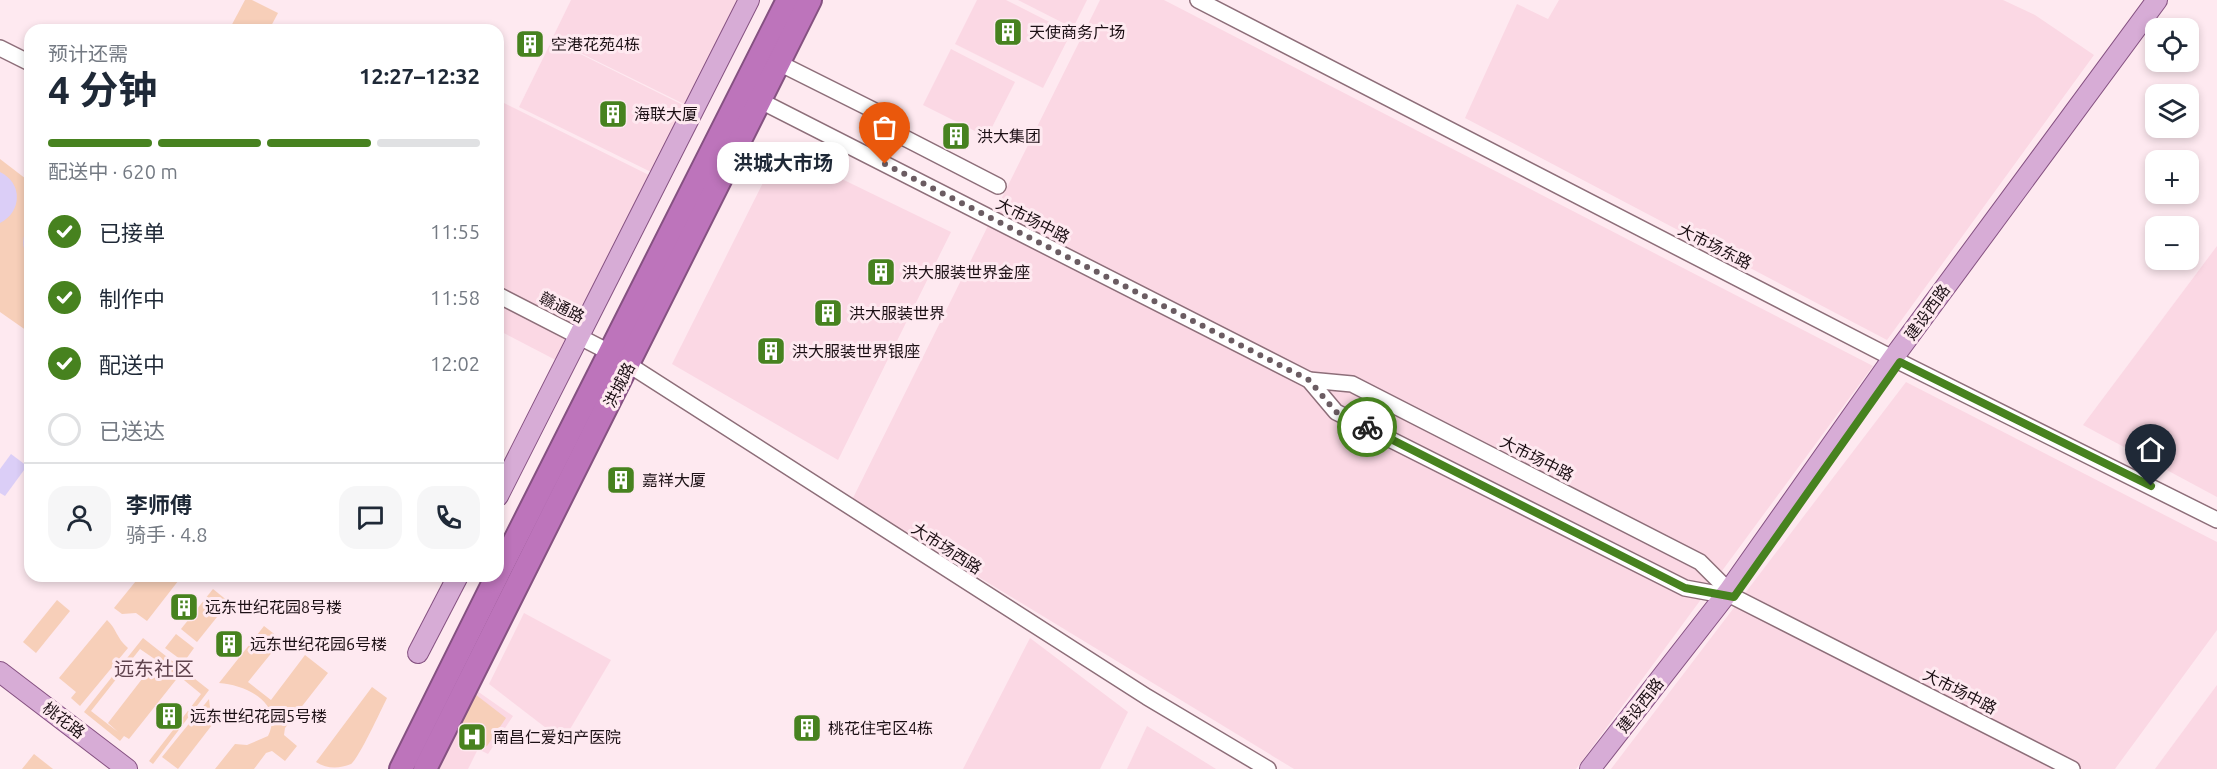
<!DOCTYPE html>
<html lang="zh">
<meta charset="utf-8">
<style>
body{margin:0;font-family:Ubuntu,"Noto Sans SC",sans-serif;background:#f6f6f7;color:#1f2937;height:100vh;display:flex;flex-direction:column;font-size:22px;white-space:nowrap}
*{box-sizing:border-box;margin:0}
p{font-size:20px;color:#747a83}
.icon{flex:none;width:33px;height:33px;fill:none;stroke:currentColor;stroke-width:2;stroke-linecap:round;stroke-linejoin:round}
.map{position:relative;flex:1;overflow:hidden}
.sheet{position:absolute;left:24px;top:24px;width:480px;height:558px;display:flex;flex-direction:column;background:#fff;border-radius:18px;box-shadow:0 3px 9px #0003}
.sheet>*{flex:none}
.controls{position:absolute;left:2145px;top:18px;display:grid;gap:12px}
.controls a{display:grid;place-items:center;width:54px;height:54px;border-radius:12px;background:#fff;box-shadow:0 3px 9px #0003;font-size:30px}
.pin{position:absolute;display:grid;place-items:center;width:51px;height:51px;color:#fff;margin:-62px -26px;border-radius:50% 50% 50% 0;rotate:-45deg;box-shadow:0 0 6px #0007}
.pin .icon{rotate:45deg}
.courier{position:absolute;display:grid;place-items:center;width:60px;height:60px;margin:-30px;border:4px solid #47821f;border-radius:50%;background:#fff;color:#222;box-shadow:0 2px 8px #0007}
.bubble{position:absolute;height:42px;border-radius:18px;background:#fff;box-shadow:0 3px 9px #0003;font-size:20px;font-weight:700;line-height:42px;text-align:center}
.head em{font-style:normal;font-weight:700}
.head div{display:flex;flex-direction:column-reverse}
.head{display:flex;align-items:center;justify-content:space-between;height:102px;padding:0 24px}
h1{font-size:39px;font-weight:700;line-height:45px}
.bar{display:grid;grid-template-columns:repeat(4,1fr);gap:9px 6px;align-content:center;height:72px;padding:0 24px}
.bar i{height:8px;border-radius:4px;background:#e0e1e3}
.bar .selected{background:#47821f}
.bar p{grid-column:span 4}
.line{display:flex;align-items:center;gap:15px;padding:0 24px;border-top:2px solid #e0e1e3}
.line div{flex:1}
.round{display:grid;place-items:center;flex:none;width:63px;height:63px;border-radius:18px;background:#f6f6f7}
ol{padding:0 24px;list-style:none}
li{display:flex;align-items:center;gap:18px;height:66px}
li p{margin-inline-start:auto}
li .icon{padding:6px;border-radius:50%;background:#47821f;color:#fff;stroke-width:4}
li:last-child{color:#747a83}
li i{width:33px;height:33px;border:3px solid #e0e1e3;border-radius:50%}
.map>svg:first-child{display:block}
</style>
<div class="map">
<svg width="2217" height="769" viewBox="0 0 2217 769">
<rect width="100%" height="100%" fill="#fee9f0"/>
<g fill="#fbd8e4">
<polygon points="571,0 740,0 688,106 552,39"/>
<polygon points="977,0 1006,0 1071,33 1043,88 955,44"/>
<polygon points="1018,0 1087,0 1073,28"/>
<polygon points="1100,0 1164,0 1873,366 1576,769 1294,769 852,500"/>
<polygon points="1559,0 2003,0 2035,15 2094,55 1887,340 1465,118 1517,4 1548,19"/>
<polygon points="552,40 687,107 653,173 519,107"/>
<polygon points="951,49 1015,82 987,137 923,105"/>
<polygon points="498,100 665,183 571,368 498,330"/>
<polygon points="780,149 951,232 838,460 672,364"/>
<polygon points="2217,246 2217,497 2083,425"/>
<polygon points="1906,382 2217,542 2217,630 2115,769 1611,769"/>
<polygon points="524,613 611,660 563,741 489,684"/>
<polygon points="1030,638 1128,712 1100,769 963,769"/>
<polygon points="2217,685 2217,769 2155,769"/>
<polygon points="470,686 513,716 488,754 478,749 468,769 428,769"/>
<polygon points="1147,726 1216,769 1127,769"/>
</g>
<g fill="#f7cfb9" fill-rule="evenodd">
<polygon points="245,0 252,0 278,13 269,30 229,30"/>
<polygon points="0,159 30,182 30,333 0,312"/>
<polygon points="140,576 182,576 147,621 136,613 122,614 114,608"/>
<polygon points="213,589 229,602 197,642 181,629"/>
<polygon points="57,600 70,611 36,653 23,642"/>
<path d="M107,620C117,629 116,638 128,648L80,706L71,698L76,692L59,678Z"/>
<path d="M264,626L282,640L248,682L271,700L305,655L328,673L285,728L284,735L297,746L285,761L272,751L266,753L254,769H215L235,744L247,745L268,736C284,703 247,685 219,683Z"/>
<polygon points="176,634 194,648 184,662 165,648"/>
<path d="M143,638L209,690L153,764L149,761L201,694L179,676L129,739L124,736L120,741L84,712ZM140,649L159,662L152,672L149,670L108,723L118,732L91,711Z"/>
<path d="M372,687L387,698C381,710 359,758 351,764C339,769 327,769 316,762Z"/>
<polygon points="471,691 506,718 487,746 451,726"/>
<polygon points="209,699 212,725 178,769 162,757"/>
<polygon points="34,754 53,769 22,769"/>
</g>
<g fill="#dbcef7">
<path d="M0,172C23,183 22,212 0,223Z"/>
<path d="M30,223V260C20,248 22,235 30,223Z"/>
<polygon points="11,454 27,466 5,496 0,493 0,469"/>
</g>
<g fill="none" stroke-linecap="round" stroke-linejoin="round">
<g stroke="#8d6e79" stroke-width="18">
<g id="minor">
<polyline points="1198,0 1900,362 2217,520"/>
<polyline points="0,48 30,63"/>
<polyline points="779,63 881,114 897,134 998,186"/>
<polyline points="753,97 1309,380 1336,412 1685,588 1734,597 2072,769"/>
<polyline points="498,295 609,352 1147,697 1268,769"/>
<polyline points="1309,380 1352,384 1700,562 1734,596"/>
</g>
</g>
<g stroke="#855181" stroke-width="22">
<g id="major">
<polyline points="498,496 749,0"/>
<polyline points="418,653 458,576"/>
<polyline points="0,672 127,769"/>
<polyline points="1590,769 1728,592 1893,358 2157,0"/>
</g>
</g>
<g stroke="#855181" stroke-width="26">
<g id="highway">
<polyline points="498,574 788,0"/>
<polyline points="401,769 497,576"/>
<polyline points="425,769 810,0"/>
</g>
</g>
<use href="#minor" stroke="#fff" stroke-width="15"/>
<use href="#major" stroke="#d7acd6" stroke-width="20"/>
<use href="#highway" stroke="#bd74bb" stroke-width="22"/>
</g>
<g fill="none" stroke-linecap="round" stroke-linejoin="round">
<polyline stroke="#6b5c62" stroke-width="6" stroke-dasharray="0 10.8" points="885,164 1309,380 1336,412 1367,427"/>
<polyline stroke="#47821f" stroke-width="8" points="1367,427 1685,588 1734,597 1900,362 2151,486"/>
</g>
<defs>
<g id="building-square" transform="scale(1.5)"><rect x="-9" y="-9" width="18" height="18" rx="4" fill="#47821f" stroke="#fee9f0"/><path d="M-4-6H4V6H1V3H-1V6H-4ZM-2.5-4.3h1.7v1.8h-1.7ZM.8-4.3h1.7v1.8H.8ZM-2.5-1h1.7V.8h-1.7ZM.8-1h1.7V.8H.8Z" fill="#fff"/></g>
<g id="hospital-square" transform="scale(1.5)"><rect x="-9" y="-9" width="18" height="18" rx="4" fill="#47821f" stroke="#fee9f0"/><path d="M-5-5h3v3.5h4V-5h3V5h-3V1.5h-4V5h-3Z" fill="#fff"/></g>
</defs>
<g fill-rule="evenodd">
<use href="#building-square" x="1008" y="32"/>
<use href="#building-square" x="530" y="44"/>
<use href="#building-square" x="613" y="114"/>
<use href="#building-square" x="956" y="136"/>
<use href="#building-square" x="881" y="272"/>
<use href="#building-square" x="828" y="313"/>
<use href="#building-square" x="771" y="351"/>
<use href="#building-square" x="621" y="480"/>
<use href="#building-square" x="184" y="607"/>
<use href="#building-square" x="229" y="644"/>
<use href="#building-square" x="169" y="716"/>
<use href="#building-square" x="807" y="728"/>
<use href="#hospital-square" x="472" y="737"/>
</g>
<g text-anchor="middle" stroke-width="6" stroke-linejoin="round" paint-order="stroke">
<g font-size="16" fill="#1c1015" stroke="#fee9f0" text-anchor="start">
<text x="1029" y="38">天使商务广场</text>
<text x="551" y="50">空港花苑4栋</text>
<text x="634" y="120">海联大厦</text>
<text x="977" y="142">洪大集团</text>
<text x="902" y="278">洪大服装世界金座</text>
<text x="849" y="319">洪大服装世界</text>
<text x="792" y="357">洪大服装世界银座</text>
<text x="642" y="486">嘉祥大厦</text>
<text x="205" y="613">远东世纪花园8号楼</text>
<text x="250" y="650">远东世纪花园6号楼</text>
<text x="190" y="722">远东世纪花园5号楼</text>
<text x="828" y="734">桃花住宅区4栋</text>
<text x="493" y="743">南昌仁爱妇产医院</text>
</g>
<g font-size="16" fill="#1c1015" stroke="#fee9f0">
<text transform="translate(1033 220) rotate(27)" y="6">大市场中路</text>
<text transform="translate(1715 246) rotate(27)" y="6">大市场东路</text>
<text transform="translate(562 307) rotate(27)" y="6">赣通路</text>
<text transform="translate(1927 312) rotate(-54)" y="6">建设西路</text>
<text transform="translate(619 385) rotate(-63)" y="6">洪城路</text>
<text transform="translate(1537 458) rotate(27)" y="6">大市场中路</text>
<text transform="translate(947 548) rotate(33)" y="6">大市场西路</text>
<text transform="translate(1960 691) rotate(27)" y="6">大市场中路</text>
<text transform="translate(1640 705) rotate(-52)" y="6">建设西路</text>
<text transform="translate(64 720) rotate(37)" y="6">桃花路</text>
</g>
<g font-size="20" fill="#60444e" stroke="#fee9f0">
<text x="154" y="676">远东社区</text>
</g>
</g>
</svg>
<div class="controls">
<a><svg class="icon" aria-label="locate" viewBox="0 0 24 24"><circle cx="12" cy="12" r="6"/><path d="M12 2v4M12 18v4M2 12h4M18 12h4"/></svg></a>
<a><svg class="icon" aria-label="layers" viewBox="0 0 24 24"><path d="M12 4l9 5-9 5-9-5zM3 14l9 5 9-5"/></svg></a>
<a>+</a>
<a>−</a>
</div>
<div class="pin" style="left:885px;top:164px;background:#ea580c"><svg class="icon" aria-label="bag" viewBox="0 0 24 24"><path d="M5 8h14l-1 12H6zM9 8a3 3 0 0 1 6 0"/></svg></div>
<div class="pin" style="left:2151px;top:486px;background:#1f2937"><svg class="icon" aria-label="home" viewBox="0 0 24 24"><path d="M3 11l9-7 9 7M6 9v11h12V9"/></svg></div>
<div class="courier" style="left:1367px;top:427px"><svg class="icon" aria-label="bike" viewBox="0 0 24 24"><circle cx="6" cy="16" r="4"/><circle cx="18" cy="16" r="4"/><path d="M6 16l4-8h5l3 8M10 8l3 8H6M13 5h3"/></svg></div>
<div class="bubble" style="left:717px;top:142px;width:132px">洪城大市场</div>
<section class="sheet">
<div class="head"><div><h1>4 分钟</h1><p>预计还需</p></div><em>12:27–12:32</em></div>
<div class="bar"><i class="selected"></i><i class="selected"></i><i class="selected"></i><i></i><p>配送中 · 620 m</p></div>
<ol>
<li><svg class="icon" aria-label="check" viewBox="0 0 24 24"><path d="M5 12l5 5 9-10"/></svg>已接单<p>11:55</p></li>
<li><svg class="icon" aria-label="check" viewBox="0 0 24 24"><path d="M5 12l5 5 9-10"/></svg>制作中<p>11:58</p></li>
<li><svg class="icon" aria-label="check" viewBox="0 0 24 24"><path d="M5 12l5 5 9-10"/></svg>配送中<p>12:02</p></li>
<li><i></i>已送达</li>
</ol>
<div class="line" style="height:108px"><a class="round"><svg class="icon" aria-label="person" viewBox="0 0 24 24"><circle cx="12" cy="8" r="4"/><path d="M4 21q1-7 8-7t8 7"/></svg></a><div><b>李师傅</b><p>骑手 · 4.8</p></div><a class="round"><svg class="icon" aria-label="chat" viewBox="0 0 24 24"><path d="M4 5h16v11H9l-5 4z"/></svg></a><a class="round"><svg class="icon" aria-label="phone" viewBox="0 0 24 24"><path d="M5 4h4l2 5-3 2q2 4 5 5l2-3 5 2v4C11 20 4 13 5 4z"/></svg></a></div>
</section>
</div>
